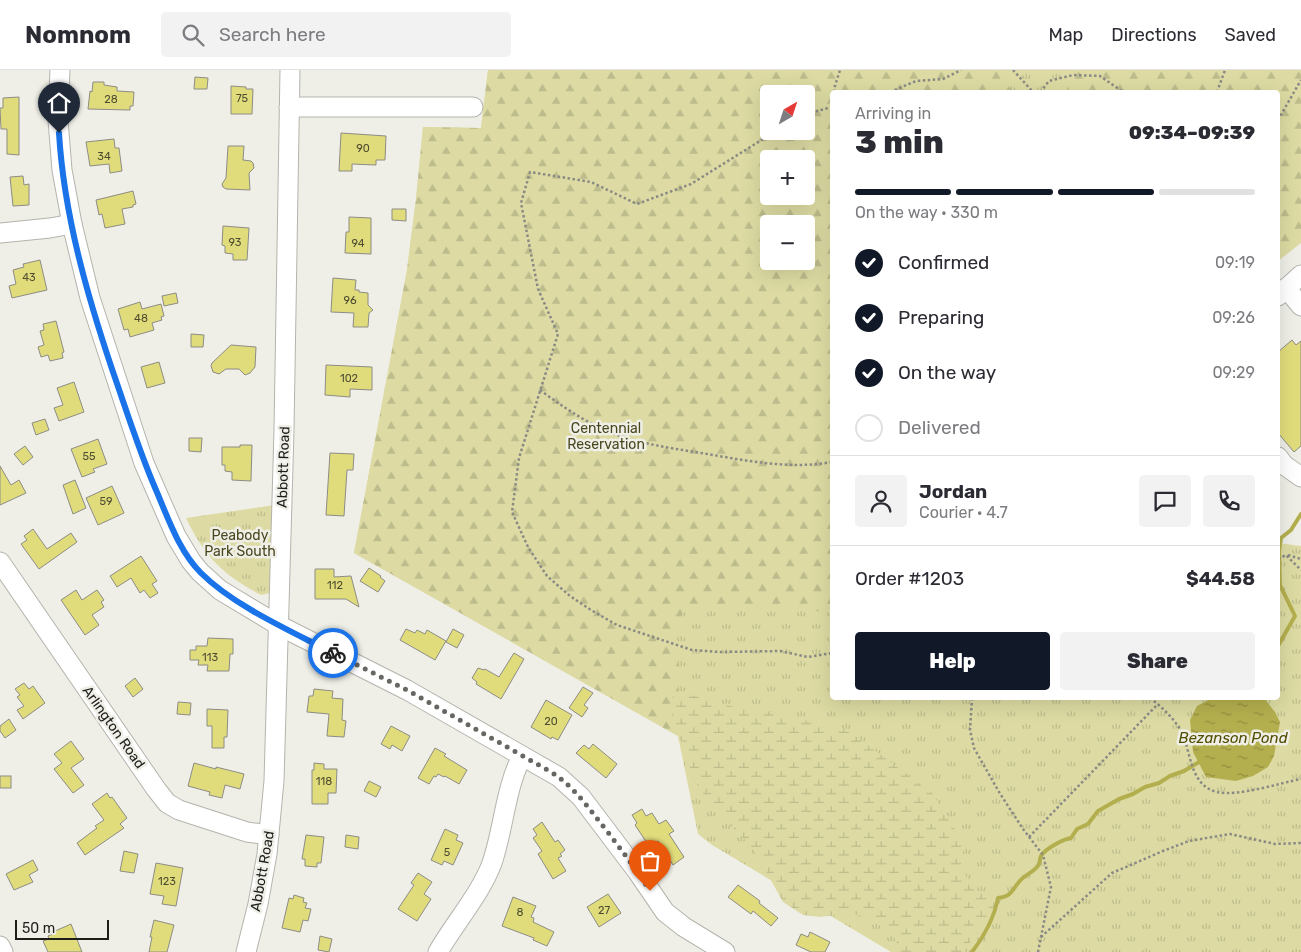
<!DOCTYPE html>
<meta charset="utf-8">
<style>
body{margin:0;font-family:Rubik,sans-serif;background:#f2f2f3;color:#2b2b33;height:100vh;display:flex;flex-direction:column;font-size:19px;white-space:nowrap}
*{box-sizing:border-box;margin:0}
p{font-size:16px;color:#7c7c81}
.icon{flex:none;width:28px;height:28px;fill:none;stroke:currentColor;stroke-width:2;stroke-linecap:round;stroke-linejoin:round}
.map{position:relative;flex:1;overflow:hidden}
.drawer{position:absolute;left:830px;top:20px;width:450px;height:610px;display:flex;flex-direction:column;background:#fff;border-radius:5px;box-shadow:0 5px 20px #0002}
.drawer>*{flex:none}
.needle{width:32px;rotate:39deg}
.fabs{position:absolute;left:760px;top:15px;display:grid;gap:10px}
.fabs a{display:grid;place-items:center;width:55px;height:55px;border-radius:5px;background:#fff;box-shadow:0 5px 20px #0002;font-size:25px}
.scale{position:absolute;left:15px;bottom:12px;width:94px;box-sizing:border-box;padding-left:5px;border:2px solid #1d1d1a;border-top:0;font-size:14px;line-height:18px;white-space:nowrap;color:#1d1d1a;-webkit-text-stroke:4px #efefe8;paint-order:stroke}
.pin{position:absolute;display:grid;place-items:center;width:42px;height:42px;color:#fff;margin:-51px -21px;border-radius:50% 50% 50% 0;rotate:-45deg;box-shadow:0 0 5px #0007}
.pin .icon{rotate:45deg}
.courier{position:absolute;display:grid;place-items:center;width:50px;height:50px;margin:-25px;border:4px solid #1a73e8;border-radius:50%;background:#fff;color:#222;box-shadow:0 1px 6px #0007}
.overview em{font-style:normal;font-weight:800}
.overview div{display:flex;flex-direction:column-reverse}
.overview{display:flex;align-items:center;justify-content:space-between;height:85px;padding:0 25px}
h1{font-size:32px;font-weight:800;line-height:38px}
.bar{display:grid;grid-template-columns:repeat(4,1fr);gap:8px 5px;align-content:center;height:60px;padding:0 25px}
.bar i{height:6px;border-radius:4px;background:#e1e1e2}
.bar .on{background:#111827}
.bar p{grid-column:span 4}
.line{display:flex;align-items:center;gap:12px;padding:0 25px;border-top:1px solid #e1e1e2}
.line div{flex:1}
.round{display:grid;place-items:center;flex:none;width:52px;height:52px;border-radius:5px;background:#f2f2f3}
ol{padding:0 25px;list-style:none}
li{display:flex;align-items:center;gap:15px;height:55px}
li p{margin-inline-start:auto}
li .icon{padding:5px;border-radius:50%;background:#111827;color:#fff;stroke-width:4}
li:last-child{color:#7c7c81}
li i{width:28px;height:28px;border:2px solid #e1e1e2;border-radius:50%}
.action{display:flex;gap:10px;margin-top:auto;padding:10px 25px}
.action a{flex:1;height:58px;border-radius:5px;background:#111827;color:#fff;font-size:20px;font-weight:800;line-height:58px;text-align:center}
.action a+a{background:#f2f2f3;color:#2b2b33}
header{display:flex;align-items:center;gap:30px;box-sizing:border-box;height:70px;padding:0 25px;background:#fff;border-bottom:1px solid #e1e1e2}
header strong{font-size:24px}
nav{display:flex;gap:28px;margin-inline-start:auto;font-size:18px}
.search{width:350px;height:45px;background:#f2f2f3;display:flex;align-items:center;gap:12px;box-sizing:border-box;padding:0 18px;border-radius:5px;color:#7c7c81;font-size:19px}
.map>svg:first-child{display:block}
</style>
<header>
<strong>Nomnom</strong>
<div class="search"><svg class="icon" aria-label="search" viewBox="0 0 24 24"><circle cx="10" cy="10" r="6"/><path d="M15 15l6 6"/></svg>Search here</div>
<nav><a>Map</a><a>Directions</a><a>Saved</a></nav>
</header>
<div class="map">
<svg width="1301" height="882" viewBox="0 0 1301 882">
<defs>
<pattern id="grass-tufts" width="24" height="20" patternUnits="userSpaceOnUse" patternTransform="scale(1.25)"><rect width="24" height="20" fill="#dddba3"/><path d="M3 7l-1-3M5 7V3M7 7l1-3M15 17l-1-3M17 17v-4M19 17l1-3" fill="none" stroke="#bdbc8c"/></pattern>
<pattern id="forest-firs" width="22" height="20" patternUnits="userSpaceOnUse" patternTransform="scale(1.25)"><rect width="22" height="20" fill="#dddba3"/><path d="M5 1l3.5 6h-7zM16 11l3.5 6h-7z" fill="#bdbc8c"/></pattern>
<pattern id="wetland-marsh" width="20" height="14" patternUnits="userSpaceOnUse" patternTransform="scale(1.25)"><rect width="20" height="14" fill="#dddba3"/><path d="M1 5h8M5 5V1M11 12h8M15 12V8" fill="none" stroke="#bdbc8c"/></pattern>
<pattern id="water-ripples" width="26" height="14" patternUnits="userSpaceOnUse" patternTransform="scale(1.25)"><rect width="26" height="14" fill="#b4af4e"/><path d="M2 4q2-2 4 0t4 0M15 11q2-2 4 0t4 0" fill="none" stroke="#928e40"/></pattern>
</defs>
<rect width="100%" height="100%" fill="#efefe8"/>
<g fill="url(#grass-tufts)" fill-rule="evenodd">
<path d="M488,0H1301L1278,22H832V628H1278V473L1301,476V882H891L712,775L698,764L678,666L354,483L407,200L416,129L423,57L481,58ZM769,24H806V61H769ZM769,89H806V126H769ZM769,154H806V191H769Z"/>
<path d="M275,435L270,523L262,525C256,523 251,519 245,516C216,498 201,479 186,448Z"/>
</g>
<g fill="url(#forest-firs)" fill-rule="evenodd">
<path d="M488,0H1001L1000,4L1013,22H832V542L706,534L683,543C675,559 672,565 679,582L678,666L354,483L407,200L416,129L423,57L481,58ZM769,24H806V61H769ZM769,89H806V126H769ZM769,154H806V191H769Z"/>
<polygon points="1059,0 1301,0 1301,173 1278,191 1278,22 1072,22"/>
</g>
<polygon fill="url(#wetland-marsh)" points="685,623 737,638 773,642 823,655 845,659 865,673 932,723 959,766 963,781 961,797 970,813 979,822 990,825 997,830 998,835 963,882 899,882 896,870 885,858 851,842 821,847 803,845 783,832 753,778 713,737 693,709 684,675 673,650 670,638 673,626"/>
<polygon fill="url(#water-ripples)" points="1212,628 1264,628 1275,642 1280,652 1274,686 1268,697 1253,706 1236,711 1206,707 1193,682 1190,650 1197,636"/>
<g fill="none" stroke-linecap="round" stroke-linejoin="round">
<g stroke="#b4af4e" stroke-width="4">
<polyline points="1278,576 1295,546 1280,515 1279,481 1281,468 1291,460 1301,444"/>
<path d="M972,882C985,865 994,849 998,828C1012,826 1011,821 1019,812C1023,806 1032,803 1037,797C1041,793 1039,790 1041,786C1045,779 1063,769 1071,768L1077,759L1088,754L1098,741L1119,729L1133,724L1145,717L1159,713L1170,706L1184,701L1199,692"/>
</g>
</g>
<g fill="#e1dc7b" stroke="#8c8c85">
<polygon points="195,7 208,8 207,19 194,19"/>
<polygon points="93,12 104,12 104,15 117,17 117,21 134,22 133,36 130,36 130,40 88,39 90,21 92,22"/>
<polygon points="231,16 246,17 246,19 253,19 252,44 231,44"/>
<polygon points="19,27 19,85 7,84 7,59 1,59 0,38 3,38 3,28"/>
<polygon points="341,63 386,66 385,90 376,90 376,95 352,94 352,101 339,101"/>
<polygon points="114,69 115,78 119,78 122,101 110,103 109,94 90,96 86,72"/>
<polygon points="228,76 244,76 243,90 251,91 253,93 254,98 249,103 250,120 226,119 223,117 222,114 226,108"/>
<polygon points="23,106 24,115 29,114 29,135 13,136 10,107"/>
<polygon points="133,121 136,134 133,135 133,137 122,139 125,154 105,158 102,144 99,145 96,130"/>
<polygon points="392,139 406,139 406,151 392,150"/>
<polygon points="349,147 371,148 371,184 345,183 346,162 349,162"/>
<polygon points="223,156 249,158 247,190 233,190 233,184 225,183 225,176 222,175"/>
<polygon points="40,190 47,220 12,228 9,216 16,214 13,200 24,197 23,194"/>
<polygon points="333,208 356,210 355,220 359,220 359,222 368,223 368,235 373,240 369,243 368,257 353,257 354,243 331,242"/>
<polygon points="176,223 178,233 164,236 162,226"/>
<polygon points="140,232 142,239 161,234 164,246 161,247 162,250 152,253 154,260 130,267 128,259 124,260 118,239"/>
<polygon points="56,251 64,282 62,283 63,288 50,291 48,285 41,287 38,277 44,275 40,261 44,260 43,254"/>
<polygon points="191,264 204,265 203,277 191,277"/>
<polygon points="1292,270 1296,275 1301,271 1301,376 1294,382 1278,363 1278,282"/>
<polygon points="231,275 256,277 255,297 250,303 245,305 239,299 226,299 219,304 213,302 211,296 212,293"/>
<polygon points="159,292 165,313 147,318 141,297"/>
<polygon points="326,295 372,297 372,320 350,319 350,327 325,325"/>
<polygon points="74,312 84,342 59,351 54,338 63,335 57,318"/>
<polygon points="45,349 49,360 36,365 32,353"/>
<polygon points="189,368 202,368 201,382 189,381"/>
<polygon points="98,369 107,394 93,399 95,402 82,407 71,379"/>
<polygon points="240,375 252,375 251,411 232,410 232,402 225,401 225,395 222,395 222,377 240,377"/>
<polygon points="25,376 33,387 23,395 14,384"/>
<polygon points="330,383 354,384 353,400 347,400 344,446 326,445"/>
<polygon points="0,396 11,415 19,410 26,423 0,435"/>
<polygon points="75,410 86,438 73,444 63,415"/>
<polygon points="112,416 124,443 98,455 86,428"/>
<polygon points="33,459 47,479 71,463 77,472 39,499 21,474 27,470 24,466"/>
<polygon points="141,486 157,511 152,514 158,523 150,528 144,520 140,523 131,508 117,517 110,506"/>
<polygon points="369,498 381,506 380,507 385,511 378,522 360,511"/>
<polygon points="315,499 334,499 334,507 351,506 359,537 346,529 315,529"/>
<polygon points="76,520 82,530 97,520 104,530 101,532 104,537 92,545 99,555 85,565 61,530"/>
<polygon points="406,559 415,563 417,560 425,564 427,560 446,571 435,590 400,570"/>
<polygon points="453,559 464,565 457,578 446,572"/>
<polygon points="208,568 233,569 233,584 230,584 229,601 207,601 208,595 198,595 199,590 190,590 190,580 196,580 196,576 207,576"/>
<polygon points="514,583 524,589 501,629 476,614 477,612 472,608 478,598 484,600 485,599 499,607"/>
<polygon points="135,608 143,619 133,627 125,616"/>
<polygon points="24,613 29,619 33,616 45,633 23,649 17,640 24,636 17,627 20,625 15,619"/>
<polygon points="583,617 593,623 584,635 588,638 582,647 569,638"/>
<polygon points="314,619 333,621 332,628 343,629 342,650 346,651 344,667 327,666 329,644 307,642 309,626 313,626"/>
<polygon points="546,630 572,645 558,670 552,667 551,669 531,657"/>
<polygon points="178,632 191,633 190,645 177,644"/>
<polygon points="207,639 228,640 227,667 224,667 224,678 212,678 212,656 207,656"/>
<polygon points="9,649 16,660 5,668 0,661 0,656"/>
<polygon points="391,656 410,666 402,681 392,675 390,679 381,674"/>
<polygon points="71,671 84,689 71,698 84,715 73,723 54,699 62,693 54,684"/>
<polygon points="593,674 617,694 606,708 576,683 584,675 589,679"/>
<polygon points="435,678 446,684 444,686 467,700 459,714 445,706 444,707 438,704 436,707 434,706 429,714 418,708"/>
<polygon points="194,693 216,699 216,697 244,704 240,719 225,715 222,728 209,725 210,722 188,716"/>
<polygon points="314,693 324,694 324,699 337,699 336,723 328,723 328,734 312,734 312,700 314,700"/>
<rect x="0" y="706" width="11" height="12"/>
<polygon points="369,711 381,717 376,727 364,721"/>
<polygon points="107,723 110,728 112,727 127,748 120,754 124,758 85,785 77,773 97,758 95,756 104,750 92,734"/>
<polygon points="642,739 646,746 652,743 659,754 666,750 674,761 669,764 684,787 673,795 658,771 649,776 635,755 637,753 632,745"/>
<polygon points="542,752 555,772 558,770 565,780 560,784 562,786 558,788 566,801 553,809 538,784 542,781 533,768 537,765 533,759"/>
<polygon points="445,759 458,765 456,770 463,773 453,795 444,791 442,795 431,790"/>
<polygon points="306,765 324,767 321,793 317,793 317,797 305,796 305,789 302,789"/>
<polygon points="346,765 359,767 358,779 345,777"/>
<polygon points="124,781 138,784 134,803 120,801"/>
<polygon points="33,790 38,800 29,805 33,812 14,820 6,804"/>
<polygon points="156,793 183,798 176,836 162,834 164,826 150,824"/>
<polygon points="418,803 432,812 424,824 431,829 417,851 398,839 414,815 411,813"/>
<polygon points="738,815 760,831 759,833 778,848 771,856 753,841 751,844 728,827"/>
<polygon points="608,824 621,843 599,857 587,837"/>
<polygon points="294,825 304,828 303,832 307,833 305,838 311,839 308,851 303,850 300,862 282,858 289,828 293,829"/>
<polygon points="513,827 536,836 531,847 534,848 533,852 554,862 547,876 533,870 534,868 502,856"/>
<polygon points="154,850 174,855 167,882 149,882 152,867 150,867"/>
<polygon points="71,854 82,882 48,882 43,871 49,869 48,866 55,863 55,861"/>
<polygon points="810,862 830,872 825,882 811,882 796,875 801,864 808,867"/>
<polygon points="320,866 332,869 329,882 318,880"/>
</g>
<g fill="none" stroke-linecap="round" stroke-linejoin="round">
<g stroke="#b4b4ad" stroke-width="21">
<g id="minor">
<polyline points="60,0 58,50 62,100 72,154 90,228 144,393 176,466 191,491 200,502 220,520 278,555 407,620 559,707 581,727 637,801 665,842 684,857 725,882"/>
<polyline points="289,37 473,37"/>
<polyline points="0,163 50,158 72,154"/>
<polyline points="1286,218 1301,236"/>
<polyline points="1278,226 1301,205"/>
<polyline points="1278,387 1284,395 1301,407"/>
<polyline points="0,492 156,719 167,733 179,740 247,762 269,765"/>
<polyline points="0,876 3,882"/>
<polyline points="246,882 258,834 267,784 274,711 284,360 290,0"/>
<path d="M438,882C454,854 481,823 492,793C504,758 505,719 522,686"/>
</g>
</g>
<g stroke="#8a8a85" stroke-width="2.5" stroke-dasharray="2.5 2.5" stroke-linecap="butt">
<polyline points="1013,0 1033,22"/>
<polyline points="835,22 834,19 840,0"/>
<polyline points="890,22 916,11 943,9 961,0"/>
<polyline points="1040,22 1049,11 1073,5 1100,6 1123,22"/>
<polyline points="1217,22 1225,0"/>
<polyline points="806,44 832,37"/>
<polyline points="1278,50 1301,10"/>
<polyline points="776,61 691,114 637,134 591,112 530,102 521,133 538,219 558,264 519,388 512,442 528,477 547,506 570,526 591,540 617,555 692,580 720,582 780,581 808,587 832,583"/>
<path d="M540,320C559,334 578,347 598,357C631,373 665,377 701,383C744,390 789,400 832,392"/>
<polyline points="1288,485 1301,489"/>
<polyline points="1278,489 1286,485 1301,500"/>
<polyline points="972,628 970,660 974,678 999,722 1023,759 1043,785 1051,817 1038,882"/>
<path d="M1150,628C1163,638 1176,650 1183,665C1191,685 1191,716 1217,722C1237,727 1280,713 1301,709"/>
<polyline points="1029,767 1158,634"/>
<polyline points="1041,867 1112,803 1163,781 1189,771 1230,764 1275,774 1301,773"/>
</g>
<use href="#minor" stroke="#fff" stroke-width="19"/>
</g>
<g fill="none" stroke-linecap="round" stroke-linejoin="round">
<path stroke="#666662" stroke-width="5" stroke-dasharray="0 9" d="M333,583L407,620L551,702C575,717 589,739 607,761C622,781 637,800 650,821"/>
<path stroke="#1a73e8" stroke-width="6" d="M59,63C64,145 87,225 113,302C127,342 139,381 156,420C168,448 179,481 201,503C234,536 291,561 333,583"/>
</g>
<g text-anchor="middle" stroke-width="5" stroke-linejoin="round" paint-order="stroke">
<g font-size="11" fill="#4e4d32">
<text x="242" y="32">75</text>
<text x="111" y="33">28</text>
<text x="363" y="82">90</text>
<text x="104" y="90">34</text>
<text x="235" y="176">93</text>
<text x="358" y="177">94</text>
<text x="29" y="211">43</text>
<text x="350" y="234">96</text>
<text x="141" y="252">48</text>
<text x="349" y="312">102</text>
<text x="89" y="390">55</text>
<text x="106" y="435">59</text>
<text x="335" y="519">112</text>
<text x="210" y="591">113</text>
<text x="551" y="655">20</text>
<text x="324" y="715">118</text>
<text x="447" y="786">5</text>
<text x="167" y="815">123</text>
<text x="604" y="844">27</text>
<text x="520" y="846">8</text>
</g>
<g font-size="14" fill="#4a471f" stroke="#efefe8">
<text x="606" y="363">Centennial<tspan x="606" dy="16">Reservation</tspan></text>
<text x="240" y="470">Peabody<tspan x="240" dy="16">Park South</tspan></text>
</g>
<g font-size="14" fill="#1d1d1a" stroke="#efefe8">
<text transform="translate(283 397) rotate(-88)" y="5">Abbott Road</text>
<text transform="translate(114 657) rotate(55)" y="5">Arlington Road</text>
<text transform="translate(262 801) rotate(-80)" y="5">Abbott Road</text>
</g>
<g font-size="15" font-style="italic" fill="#524e00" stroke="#efefe8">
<text x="1233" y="673">Bezanson Pond</text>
</g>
</g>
</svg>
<div class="fabs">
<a><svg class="needle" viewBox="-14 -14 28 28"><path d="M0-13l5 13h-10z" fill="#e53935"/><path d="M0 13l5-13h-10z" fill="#7c7c81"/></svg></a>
<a>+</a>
<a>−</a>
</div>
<div class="scale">50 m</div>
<div class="pin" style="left:650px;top:821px;background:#ea580c"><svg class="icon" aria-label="bag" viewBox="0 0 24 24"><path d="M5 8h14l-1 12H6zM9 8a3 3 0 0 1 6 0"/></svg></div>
<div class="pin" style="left:59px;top:63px;background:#1f2937"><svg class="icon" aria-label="home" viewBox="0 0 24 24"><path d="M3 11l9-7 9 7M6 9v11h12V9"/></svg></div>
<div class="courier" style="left:333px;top:583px"><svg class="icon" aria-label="bike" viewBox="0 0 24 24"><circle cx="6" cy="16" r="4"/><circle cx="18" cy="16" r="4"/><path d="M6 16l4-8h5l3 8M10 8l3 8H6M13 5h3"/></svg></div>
<section class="drawer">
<div class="overview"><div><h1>3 min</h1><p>Arriving in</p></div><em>09:34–09:39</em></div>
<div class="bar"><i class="on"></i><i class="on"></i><i class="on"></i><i></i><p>On the way · 330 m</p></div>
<ol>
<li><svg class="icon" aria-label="check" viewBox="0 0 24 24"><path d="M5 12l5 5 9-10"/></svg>Confirmed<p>09:19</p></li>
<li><svg class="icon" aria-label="check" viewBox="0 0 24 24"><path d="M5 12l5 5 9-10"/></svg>Preparing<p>09:26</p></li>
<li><svg class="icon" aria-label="check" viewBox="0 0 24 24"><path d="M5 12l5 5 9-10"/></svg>On the way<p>09:29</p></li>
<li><i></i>Delivered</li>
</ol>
<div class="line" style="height:90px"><a class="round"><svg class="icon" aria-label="person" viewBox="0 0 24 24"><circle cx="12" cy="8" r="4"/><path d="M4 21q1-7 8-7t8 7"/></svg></a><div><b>Jordan</b><p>Courier · 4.7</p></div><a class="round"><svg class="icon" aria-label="chat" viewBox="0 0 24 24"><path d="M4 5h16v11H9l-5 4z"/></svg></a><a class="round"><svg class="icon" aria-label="phone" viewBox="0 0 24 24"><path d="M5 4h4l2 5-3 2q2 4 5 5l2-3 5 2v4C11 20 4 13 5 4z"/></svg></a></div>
<div class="line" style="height:65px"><div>Order #1203</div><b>$44.58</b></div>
<div class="action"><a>Help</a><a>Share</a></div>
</section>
</div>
